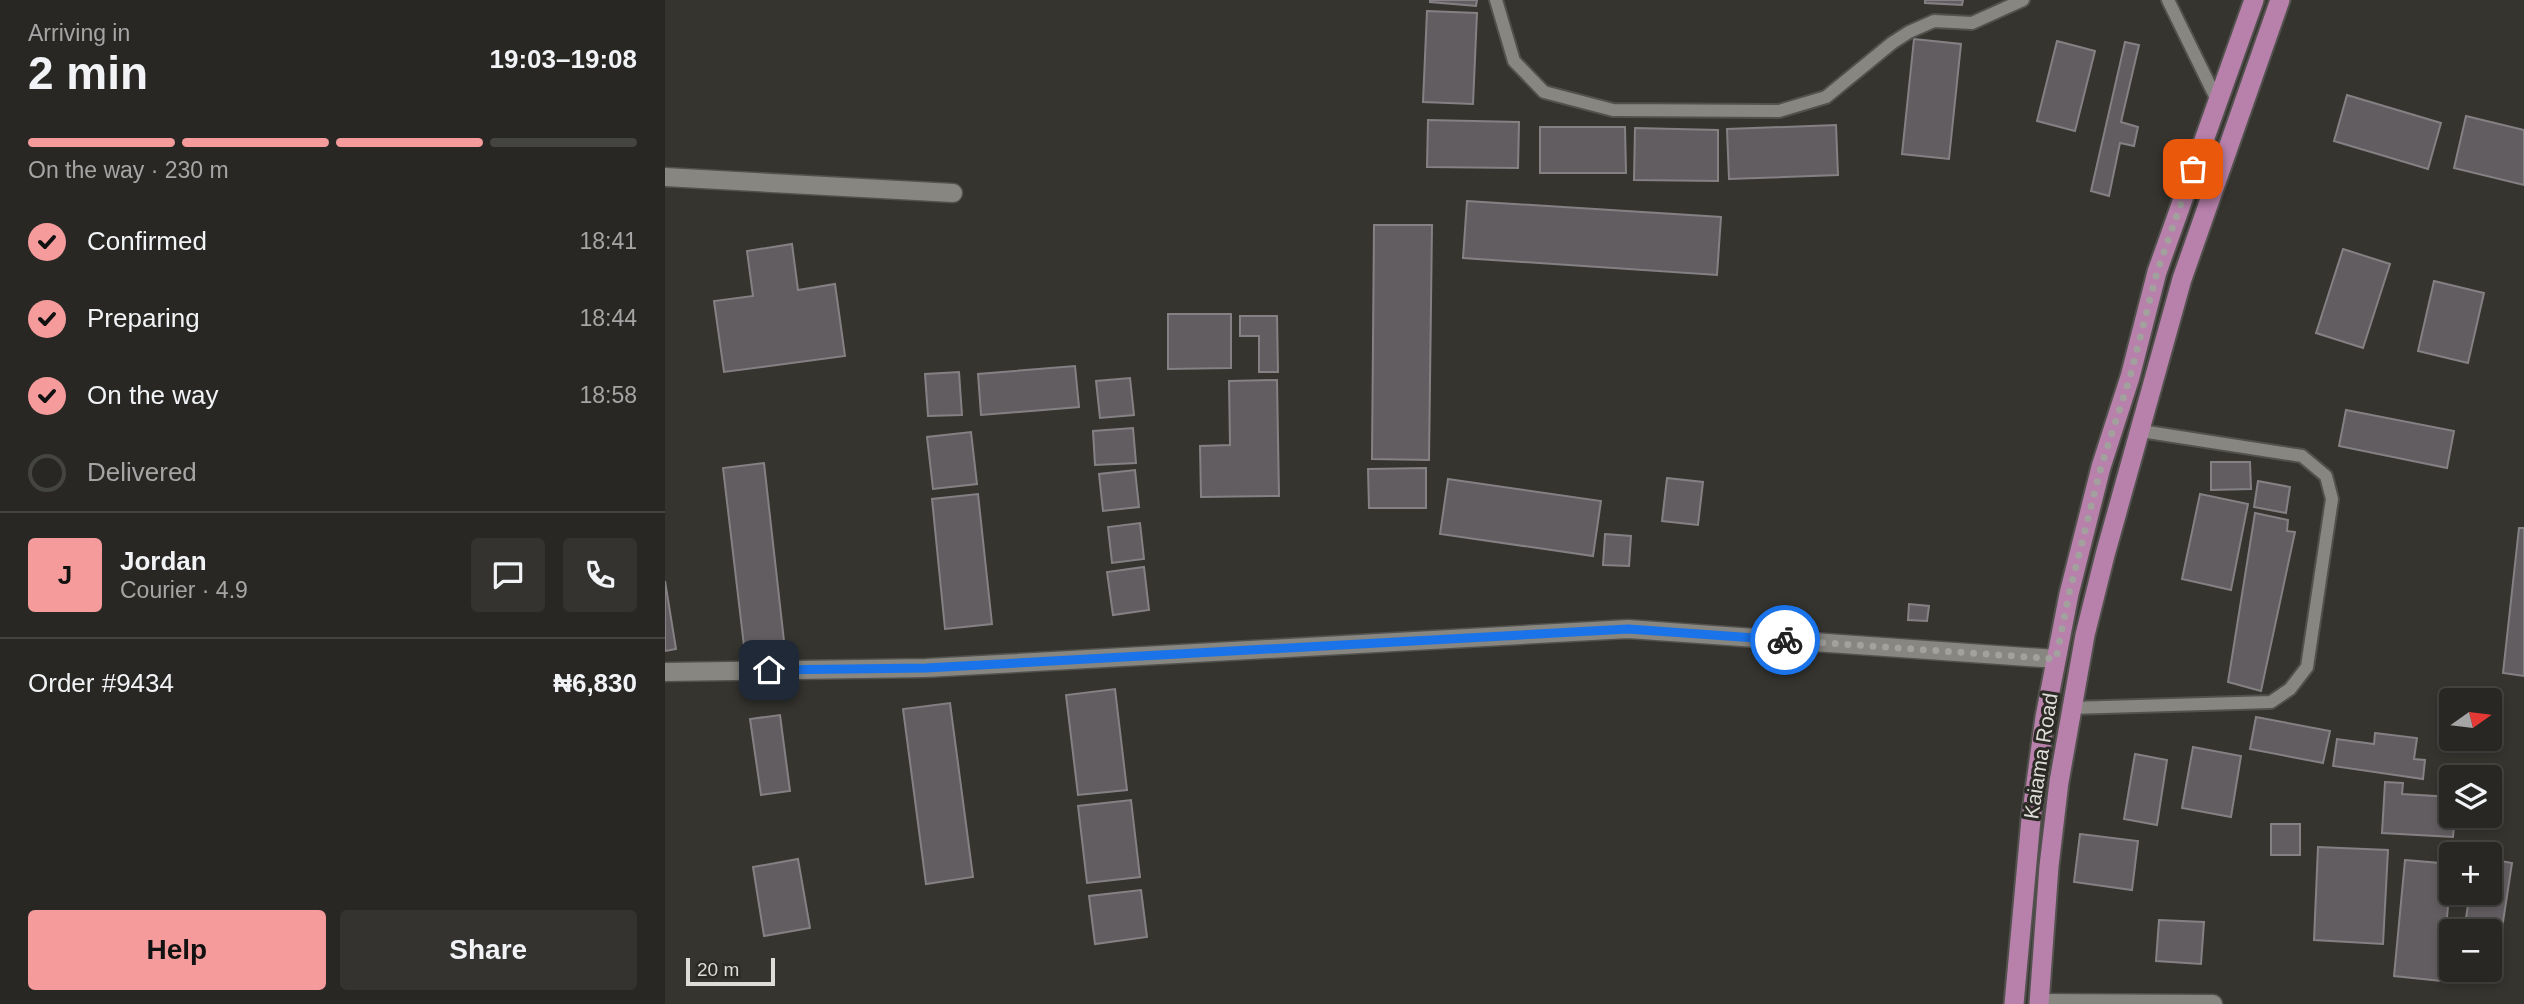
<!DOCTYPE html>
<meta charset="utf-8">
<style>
body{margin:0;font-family:Helvetica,sans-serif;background:#343330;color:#f1f3f6;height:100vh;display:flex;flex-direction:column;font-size:26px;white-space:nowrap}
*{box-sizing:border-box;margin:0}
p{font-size:23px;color:#a5a5a6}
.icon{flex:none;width:38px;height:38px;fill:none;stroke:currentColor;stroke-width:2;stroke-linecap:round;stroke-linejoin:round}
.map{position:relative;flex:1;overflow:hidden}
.drawer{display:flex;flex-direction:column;background:#282723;width:665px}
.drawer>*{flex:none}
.needle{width:46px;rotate:76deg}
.tools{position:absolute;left:1774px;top:688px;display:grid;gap:14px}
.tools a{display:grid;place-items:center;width:63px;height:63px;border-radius:7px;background:#282723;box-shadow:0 4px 10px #0003,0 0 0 2px #444441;font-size:35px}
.scale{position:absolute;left:21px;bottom:18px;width:89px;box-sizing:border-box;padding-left:7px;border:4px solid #dddcd9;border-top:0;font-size:19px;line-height:24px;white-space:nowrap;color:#dddcd9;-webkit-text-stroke:5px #2b2a25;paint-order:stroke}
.pin{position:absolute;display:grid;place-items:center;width:60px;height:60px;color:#fff;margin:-30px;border-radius:14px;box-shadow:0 4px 10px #0006}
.courier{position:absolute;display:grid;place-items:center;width:70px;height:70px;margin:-35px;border:5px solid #1a73e8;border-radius:50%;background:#fff;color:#222;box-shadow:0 2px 9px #0007}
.head em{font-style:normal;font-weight:800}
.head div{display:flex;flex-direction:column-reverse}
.head{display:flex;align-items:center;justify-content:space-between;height:119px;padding:0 28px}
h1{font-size:46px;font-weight:800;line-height:52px}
.bar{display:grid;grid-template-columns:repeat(4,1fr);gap:10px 7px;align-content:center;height:84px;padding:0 28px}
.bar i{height:9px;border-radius:5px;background:#444441}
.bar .on{background:#f59b9b}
.bar p{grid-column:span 4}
.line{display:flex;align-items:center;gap:18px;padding:0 28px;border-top:2px solid #444441}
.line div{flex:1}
.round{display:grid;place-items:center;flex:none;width:74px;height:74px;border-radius:7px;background:#343330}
ol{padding:0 28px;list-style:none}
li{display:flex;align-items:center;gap:21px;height:77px}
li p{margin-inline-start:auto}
li .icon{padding:7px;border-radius:50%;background:#f59b9b;color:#111;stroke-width:4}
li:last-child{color:#a5a5a6}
li i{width:38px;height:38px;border:4px solid #444441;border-radius:50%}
.action{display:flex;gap:14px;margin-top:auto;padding:14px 28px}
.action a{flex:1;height:80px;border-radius:7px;background:#f59b9b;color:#111;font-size:28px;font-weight:800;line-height:80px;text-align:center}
.action a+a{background:#343330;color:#f1f3f6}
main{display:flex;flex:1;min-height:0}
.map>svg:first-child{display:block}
</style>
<main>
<section class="drawer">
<div class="head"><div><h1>2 min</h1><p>Arriving in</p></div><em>19:03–19:08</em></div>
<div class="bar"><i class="on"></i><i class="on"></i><i class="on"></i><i></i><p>On the way · 230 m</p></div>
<ol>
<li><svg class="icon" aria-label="check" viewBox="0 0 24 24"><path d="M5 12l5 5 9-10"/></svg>Confirmed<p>18:41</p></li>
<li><svg class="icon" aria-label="check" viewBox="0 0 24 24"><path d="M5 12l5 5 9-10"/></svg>Preparing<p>18:44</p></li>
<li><svg class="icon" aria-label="check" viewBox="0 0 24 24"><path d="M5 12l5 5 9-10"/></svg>On the way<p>18:58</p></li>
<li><i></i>Delivered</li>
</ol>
<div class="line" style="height:126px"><b class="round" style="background:#f59b9b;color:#111">J</b><div><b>Jordan</b><p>Courier · 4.9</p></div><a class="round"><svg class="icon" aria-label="chat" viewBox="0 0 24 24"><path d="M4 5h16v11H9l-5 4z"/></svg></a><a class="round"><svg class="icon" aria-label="phone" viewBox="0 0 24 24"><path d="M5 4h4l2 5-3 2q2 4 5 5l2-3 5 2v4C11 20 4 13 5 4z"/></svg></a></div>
<div class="line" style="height:91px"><div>Order #9434</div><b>₦6,830</b></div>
<div class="action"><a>Help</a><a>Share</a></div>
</section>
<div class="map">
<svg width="1859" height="1004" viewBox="0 0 1859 1004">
<rect width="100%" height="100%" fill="#35342f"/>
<g fill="#625d60" stroke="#858083" stroke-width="2">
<polygon points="765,0 812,0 811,6 765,2"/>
<polygon points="1260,0 1298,0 1297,5 1260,3"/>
<polygon points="762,11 812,13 808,104 758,102"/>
<polygon points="1249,39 1296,44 1284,159 1237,154"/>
<polygon points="1392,41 1430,51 1410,131 1372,121"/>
<polygon points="1460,42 1474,45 1456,122 1473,127 1469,146 1455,143 1444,196 1426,191"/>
<polygon points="1682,95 1776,123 1763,169 1669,141"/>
<polygon points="1801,116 1859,130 1859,185 1789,168"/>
<polygon points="763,120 854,122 853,168 762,167"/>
<polygon points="1171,125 1173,175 1064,179 1062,129"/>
<polygon points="875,127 960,127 961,173 875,173"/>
<polygon points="970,128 1053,130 1053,181 969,180"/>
<polygon points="802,201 1056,217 1052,275 798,258"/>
<polygon points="709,225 767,225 764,460 707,459"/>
<polygon points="127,244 133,290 170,284 180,356 59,372 49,301 88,296 82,251"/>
<polygon points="1678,249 1725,264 1698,348 1651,333"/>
<polygon points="1769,281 1819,293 1803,363 1753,351"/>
<polygon points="503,314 566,314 566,368 503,369"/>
<polygon points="575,316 612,316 613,372 594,372 594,336 575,336"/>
<polygon points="410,366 414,407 316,415 313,374"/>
<polygon points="294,372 297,415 263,416 260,374"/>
<polygon points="465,378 469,415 435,418 431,381"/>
<polygon points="612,380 614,496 536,497 535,446 565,445 564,381"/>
<polygon points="1681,410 1789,431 1782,468 1674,446"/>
<polygon points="468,428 471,463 430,465 428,431"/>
<polygon points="306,432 312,484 268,489 262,437"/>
<polygon points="1546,462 1585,462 1586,489 1546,490"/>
<polygon points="99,463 119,641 79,646 58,468"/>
<polygon points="761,468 761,508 704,508 703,469"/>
<polygon points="470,470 474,507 438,511 434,474"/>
<polygon points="1002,478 1038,482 1033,525 997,521"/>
<polygon points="783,479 936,501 928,556 775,534"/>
<polygon points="1593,481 1625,487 1621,513 1589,507"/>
<polygon points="313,494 327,624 280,629 267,499"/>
<polygon points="1535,494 1583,504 1566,590 1517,579"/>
<polygon points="1590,513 1623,520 1622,531 1630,532 1596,691 1563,682"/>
<polygon points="475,523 479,559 447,563 443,527"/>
<polygon points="1854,528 1859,528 1859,676 1838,673"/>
<polygon points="940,534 966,536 964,566 938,565"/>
<polygon points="479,567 484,610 448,615 442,572"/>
<polygon points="0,581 11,649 0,651"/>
<polygon points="1244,604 1264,606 1262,621 1243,620"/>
<polygon points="450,689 462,790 413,795 401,695"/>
<polygon points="285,703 308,877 261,884 238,709"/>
<polygon points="115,715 125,791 96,795 85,719"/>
<polygon points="1591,717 1665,731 1658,763 1585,749"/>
<polygon points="1710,733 1752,738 1749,759 1760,760 1758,779 1668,766 1672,739 1709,744"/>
<polygon points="1528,747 1576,756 1566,817 1517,808"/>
<polygon points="1470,754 1502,760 1492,825 1459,819"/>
<polygon points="1720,782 1738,783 1737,794 1787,797 1787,816 1790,816 1788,837 1717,833"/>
<polygon points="466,800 475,877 422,883 413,806"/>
<rect x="1606" y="824" width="29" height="31"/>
<polygon points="1415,834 1473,841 1467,890 1409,882"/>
<polygon points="1653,847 1723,850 1718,944 1649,940"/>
<polygon points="133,859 145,928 99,936 88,867"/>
<polygon points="1825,859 1847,863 1829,981 1792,976 1793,970 1825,970 1825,931 1799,931 1805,892 1825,892"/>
<polygon points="1740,860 1787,864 1776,981 1729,976"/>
<polygon points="476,890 482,937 430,944 424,896"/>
<polygon points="1494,920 1539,922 1536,964 1491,961"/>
</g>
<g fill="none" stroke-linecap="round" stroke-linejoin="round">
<g stroke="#52514d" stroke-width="16">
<g id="service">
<polyline points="831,0 849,61 879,92 948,110 1114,111 1161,97 1227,43 1244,32 1269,21 1307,23 1358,0"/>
<polyline points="1503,0 1552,100"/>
<polyline points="1406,708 1606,702 1625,689 1642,667 1667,499 1661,476 1637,456 1476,431"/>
</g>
</g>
<g stroke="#52514d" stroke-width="21">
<g id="minor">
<polyline points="0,177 288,193"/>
<polyline points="0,672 261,668 963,629 1391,659"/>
<polyline points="1374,1003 1548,1004"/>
</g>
</g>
<g stroke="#52514d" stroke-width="23">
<g id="trunk">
<polyline points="1349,1004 1366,819 1380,717 1404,594 1436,467 1465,377 1492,272 1589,0"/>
<polyline points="1374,1004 1384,866 1394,782 1420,635 1440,555 1517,279 1615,0"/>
</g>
</g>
<use href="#service" stroke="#878681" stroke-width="12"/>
<use href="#minor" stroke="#878681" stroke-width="18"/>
<use href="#trunk" stroke="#b881ac" stroke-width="19"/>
</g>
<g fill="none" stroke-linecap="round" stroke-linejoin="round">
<polyline stroke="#a2a19e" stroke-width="7" stroke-dasharray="0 12.6" points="1120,640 1391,659 1404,594 1436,467 1465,377 1492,272 1528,169"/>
<polyline stroke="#1a73e8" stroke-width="9" points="104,670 261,668 963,629 1120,640"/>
</g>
<g text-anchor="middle" stroke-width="6" stroke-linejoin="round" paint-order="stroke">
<g font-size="21" fill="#dddcd9" stroke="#2b2a25">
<text transform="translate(1376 756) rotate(-81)" y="7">Kaiama Road</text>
</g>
</g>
</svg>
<div class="tools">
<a><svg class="needle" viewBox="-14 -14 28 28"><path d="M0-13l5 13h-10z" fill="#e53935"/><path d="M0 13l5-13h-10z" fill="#a5a5a6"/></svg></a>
<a><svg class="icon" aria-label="layers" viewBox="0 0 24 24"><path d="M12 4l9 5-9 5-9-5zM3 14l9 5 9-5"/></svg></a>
<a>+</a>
<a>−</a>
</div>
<div class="scale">20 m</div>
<div class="pin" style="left:1528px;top:169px;background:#ea580c"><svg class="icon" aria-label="bag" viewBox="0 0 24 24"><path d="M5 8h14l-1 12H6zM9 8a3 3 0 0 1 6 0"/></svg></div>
<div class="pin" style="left:104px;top:670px;background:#1f2937"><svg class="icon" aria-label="home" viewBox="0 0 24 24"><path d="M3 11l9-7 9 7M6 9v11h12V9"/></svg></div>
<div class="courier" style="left:1120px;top:640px"><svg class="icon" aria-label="bike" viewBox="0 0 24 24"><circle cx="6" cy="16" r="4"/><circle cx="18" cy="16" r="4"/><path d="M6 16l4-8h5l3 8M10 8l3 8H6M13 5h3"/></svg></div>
</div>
</main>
